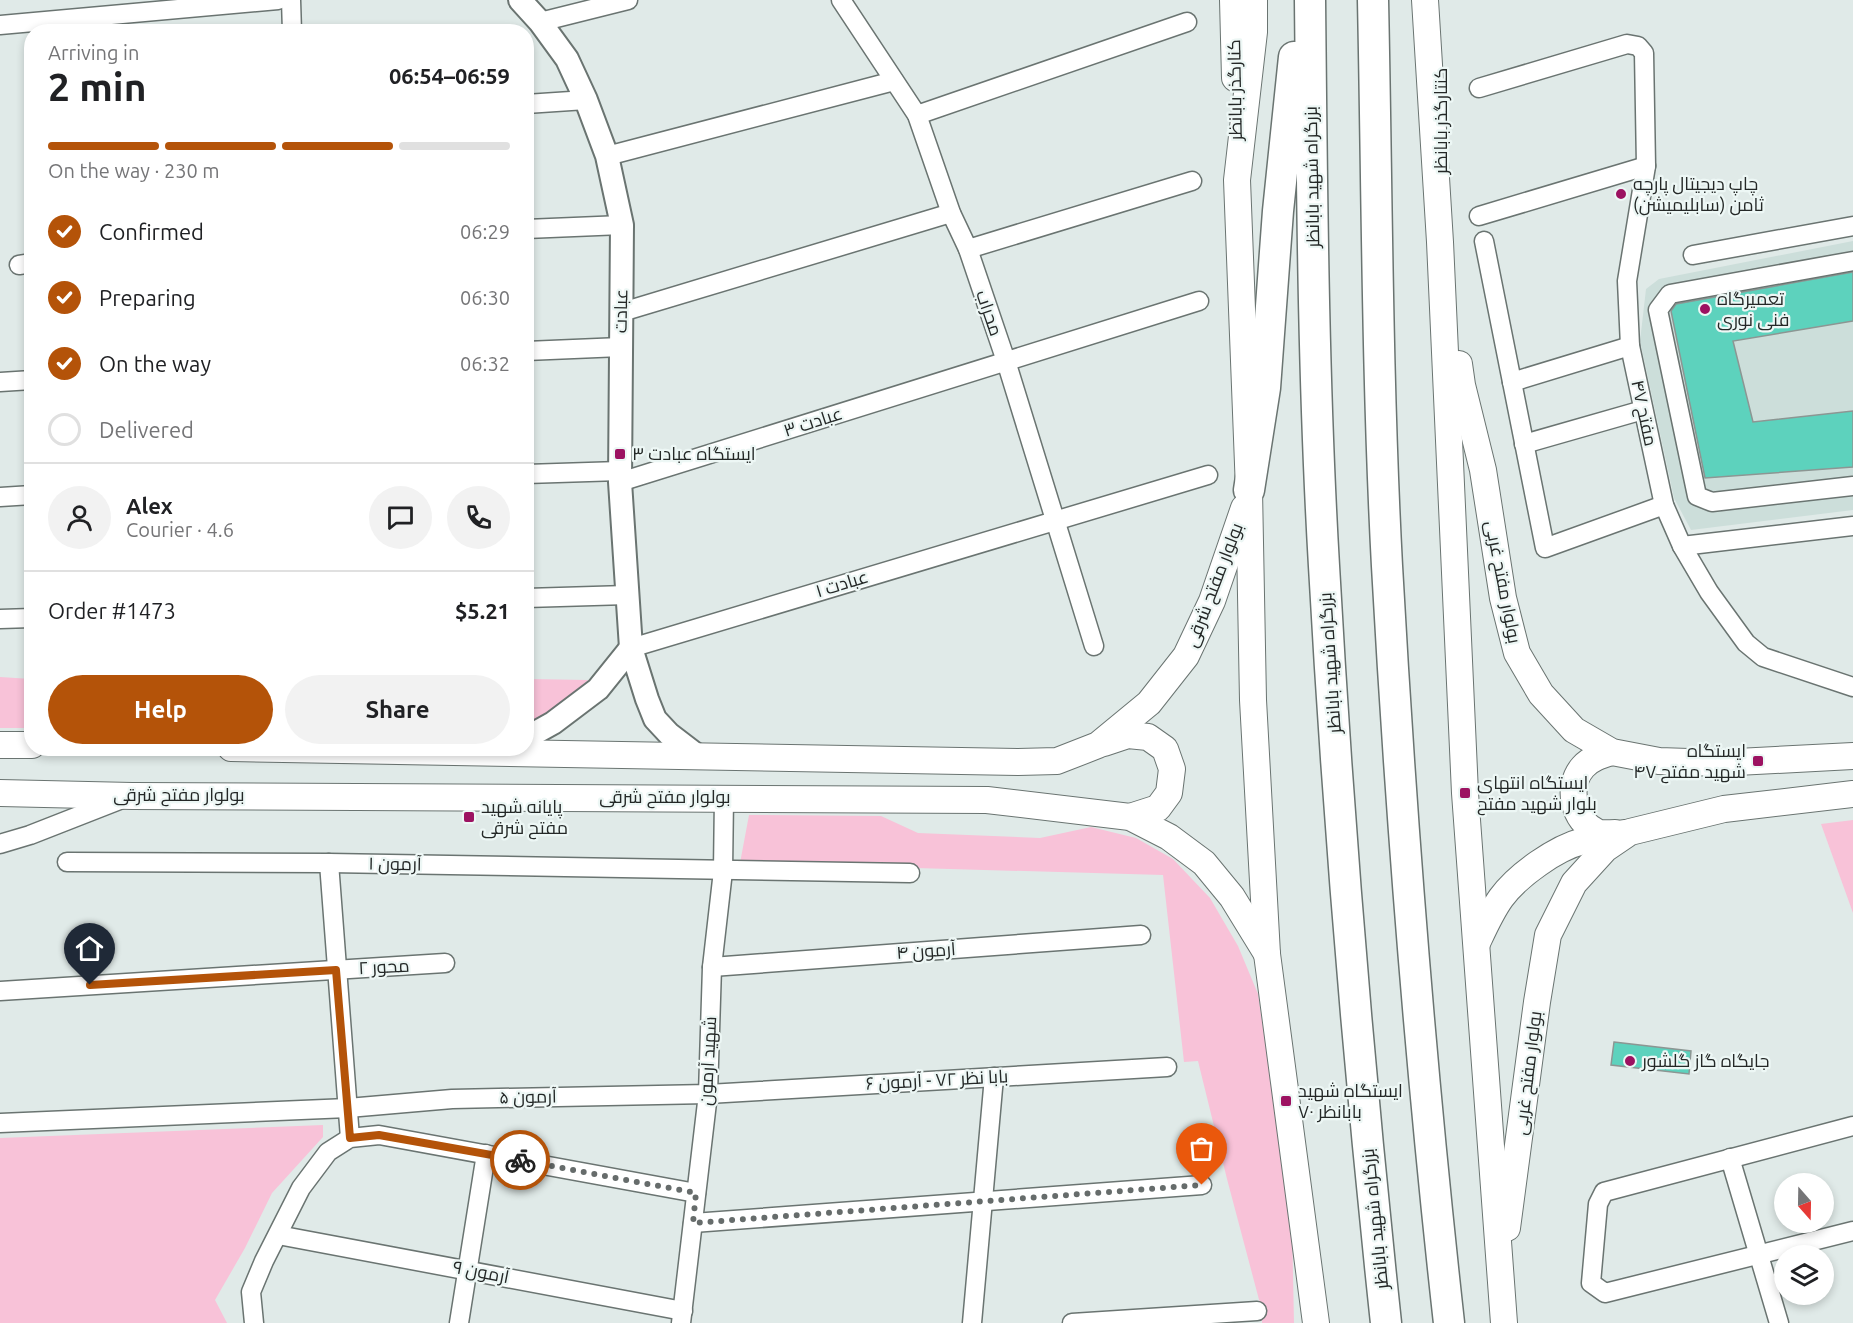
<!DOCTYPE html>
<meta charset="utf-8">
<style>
body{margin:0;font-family:Ubuntu,Cairo,sans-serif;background:#f2f2f2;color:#202124;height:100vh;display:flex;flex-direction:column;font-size:22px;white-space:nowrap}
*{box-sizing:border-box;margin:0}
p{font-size:20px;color:#757577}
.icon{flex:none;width:33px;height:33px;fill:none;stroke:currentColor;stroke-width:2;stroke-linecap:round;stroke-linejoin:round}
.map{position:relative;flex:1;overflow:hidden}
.details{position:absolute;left:24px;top:24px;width:510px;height:732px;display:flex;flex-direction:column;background:#fff;border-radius:24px;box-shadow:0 3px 9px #0003}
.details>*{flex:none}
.needle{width:39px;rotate:160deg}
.fabs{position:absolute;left:1774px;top:1173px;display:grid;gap:12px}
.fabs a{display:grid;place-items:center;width:60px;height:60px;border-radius:50%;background:#fff;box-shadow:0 3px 9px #0003;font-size:30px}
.pin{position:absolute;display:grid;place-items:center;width:51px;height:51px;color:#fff;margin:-62px -26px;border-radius:50% 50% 50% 0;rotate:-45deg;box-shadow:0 0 6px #0007}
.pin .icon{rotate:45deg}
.courier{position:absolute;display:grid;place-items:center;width:60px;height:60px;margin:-30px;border:4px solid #b45309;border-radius:50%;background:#fff;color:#222;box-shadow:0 2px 8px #0007}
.summary em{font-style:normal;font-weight:700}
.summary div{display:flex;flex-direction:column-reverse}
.summary{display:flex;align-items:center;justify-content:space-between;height:102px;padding:0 24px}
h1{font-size:39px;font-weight:700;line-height:45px}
.bar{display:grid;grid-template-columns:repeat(4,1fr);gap:9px 6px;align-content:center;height:72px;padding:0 24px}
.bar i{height:8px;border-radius:4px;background:#e0e0e0}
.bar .current{background:#b45309}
.bar p{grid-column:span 4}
.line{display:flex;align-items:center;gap:15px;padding:0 24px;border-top:2px solid #e0e0e0}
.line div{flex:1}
.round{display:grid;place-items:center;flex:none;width:63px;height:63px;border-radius:32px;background:#f2f2f2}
ol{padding:0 24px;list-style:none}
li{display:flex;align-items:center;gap:18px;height:66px}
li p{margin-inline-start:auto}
li .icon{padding:6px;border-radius:50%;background:#b45309;color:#fff;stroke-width:4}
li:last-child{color:#757577}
li i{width:33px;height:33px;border:3px solid #e0e0e0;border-radius:50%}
.button{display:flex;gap:12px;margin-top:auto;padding:12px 24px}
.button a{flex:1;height:69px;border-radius:36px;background:#b45309;color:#fff;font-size:24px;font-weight:700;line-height:69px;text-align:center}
.button a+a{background:#f2f2f2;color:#202124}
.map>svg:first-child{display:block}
</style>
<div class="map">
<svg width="1853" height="1323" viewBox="0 0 1853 1323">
<rect width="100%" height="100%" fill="#e0eae8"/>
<polygon fill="#ccdeda" points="1853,241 1853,510 1691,530 1674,498 1640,341 1646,289 1659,279"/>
<g fill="#f8c2d8">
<polygon points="0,677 31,679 31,728 0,728"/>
<polygon points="527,679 588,680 551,714 527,723"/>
<polygon points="749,815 881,816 918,833 1040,838 1091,827 1136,838 1173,859 1210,898 1238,946 1258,994 1292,1226 1294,1323 1262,1323 1262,1311 1227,1179 1198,1061 1184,1062 1163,875 740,863"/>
<polygon points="1853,820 1853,913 1821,824"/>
<polygon points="323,1125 323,1137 272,1193 245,1248 215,1300 227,1323 0,1323 0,1138"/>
</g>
<g fill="#5dd2bd" stroke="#8c9693" stroke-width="1.5">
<polygon points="1853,272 1853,321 1733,341 1753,422 1853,411 1853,467 1705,478 1671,311 1676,304"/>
<polygon points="1614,1042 1691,1051 1689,1074 1611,1065"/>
</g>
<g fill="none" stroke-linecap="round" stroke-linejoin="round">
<g stroke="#6a7471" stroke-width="21">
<g id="minor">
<polyline points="291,0 292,32"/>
<polyline points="841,0 917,115 951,213 968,249 1006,361 1094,646"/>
<polyline points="540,22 628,0"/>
<polyline points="0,25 278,0"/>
<polyline points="1479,88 1627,44 1638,46 1644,53 1646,166 1627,281 1630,346 1664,505 1682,546 1709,592 1746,643 1763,657 1853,687"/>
<polyline points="526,104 586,100"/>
<polyline points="917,115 1187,22"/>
<polyline points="607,156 894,81"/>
<polyline points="1479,216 1646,166"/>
<polyline points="526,229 622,225"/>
<polyline points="1484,241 1545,548 1664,505"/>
<polyline points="968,249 1192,181"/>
<polyline points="1693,255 1853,226"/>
<polyline points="1853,261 1670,294 1658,310 1697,496 1712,502 1853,486"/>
<polyline points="19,265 32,263"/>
<polyline points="622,312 951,213"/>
<polyline points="526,351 621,347"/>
<polyline points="0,382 32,380"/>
<polyline points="1512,382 1630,346"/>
<polyline points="1524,444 1643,410"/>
<polyline points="526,474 620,471"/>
<polyline points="620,482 1199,301"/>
<polyline points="0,497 32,495"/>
<polyline points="1682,546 1853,526"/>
<polyline points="526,598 627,595"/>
<polyline points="0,619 32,618"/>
<polyline points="631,648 1208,475"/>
<polyline points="0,844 30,835 122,799"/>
<polyline points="67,862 329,863 910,873"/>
<polyline points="329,863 350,1138"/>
<polyline points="712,967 1141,935"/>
<polyline points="0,991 445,963"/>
<polyline points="0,1123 348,1108 452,1099 708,1094 1167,1067"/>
<polyline points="1853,1126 1604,1192 1598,1204 1591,1283 1605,1293 1853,1231"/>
<polyline points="1730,1158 1779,1323"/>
<polyline points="693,1223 1202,1185"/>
<polyline points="278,1235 683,1311"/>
<polyline points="254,1323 251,1292 264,1261 301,1188 328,1152 350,1138 379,1135 696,1193"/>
<polyline points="459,1323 486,1154"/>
<polyline points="681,1323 708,1094 712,967 723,871 724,797"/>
<polyline points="972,1323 994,1077"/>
<polyline points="1072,1323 1257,1311"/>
</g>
</g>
<g stroke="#6a7471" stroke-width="26">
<g id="tertiary">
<polyline points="520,0 540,22 567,59 586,100 607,156 622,225 620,482 631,648 647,699 655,719 669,734 699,757"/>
<polyline points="526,738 553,723 598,689 631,648"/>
</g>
</g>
<g stroke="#6a7471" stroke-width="28">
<g id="secondary">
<polyline points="1233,0 1235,78"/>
<polyline points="1254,0 1254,32 1237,180 1249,490 1253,700 1267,954 1316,1323"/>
<polyline points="1425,0 1440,242 1465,793 1504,1323"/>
<polyline points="1459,364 1462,385 1483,470 1503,598 1517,653 1541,694 1574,730 1612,752 1659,761 1718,763 1853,756"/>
<polyline points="1104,743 1128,735 1148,737 1165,749 1172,769 1169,793 1158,808 1130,817"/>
<polyline points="0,745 32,745"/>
<polyline points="231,748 1018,762 1057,761 1098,745 1149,703 1186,656 1212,601 1244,508"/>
<path d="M1612,752C1602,755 1591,758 1583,767C1566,786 1573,821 1597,832C1602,834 1609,833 1615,833"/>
<polyline points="0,793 132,796 987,800 1130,817 1169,837 1204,863 1232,897 1267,954"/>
<path d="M1477,943C1484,928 1491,912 1501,898C1518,875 1556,848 1583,841C1596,837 1610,835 1624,833"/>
<polyline points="1507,1228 1537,1002 1548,935 1574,883 1605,849 1630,832 1724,809 1853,794"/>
</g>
</g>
<g stroke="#6a7471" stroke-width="33">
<g id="trunk">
<path d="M1310,0C1312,189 1313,378 1324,566C1338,819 1359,1071 1386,1323"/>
<path d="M1373,0C1377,189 1377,378 1387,566C1401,819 1421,1072 1449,1323"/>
<polyline points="1249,490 1265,388 1278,211 1294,57"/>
</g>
</g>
<use href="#minor" stroke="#fff" stroke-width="18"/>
<use href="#tertiary" stroke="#fff" stroke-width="22"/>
<use href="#secondary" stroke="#fff" stroke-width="26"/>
<use href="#trunk" stroke="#fff" stroke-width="30"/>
</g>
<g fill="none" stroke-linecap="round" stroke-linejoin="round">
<polyline stroke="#666c6b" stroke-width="6" stroke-dasharray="0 10.8" points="520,1160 696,1193 693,1223 1202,1185"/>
<polyline stroke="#b45309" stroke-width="8" points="90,985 336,970 350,1138 379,1135 520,1160"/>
</g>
<g fill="#9c1261" stroke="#edf7f5" stroke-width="2">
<circle cx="1621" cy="194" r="6"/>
<circle cx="1705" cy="309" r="6"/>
<rect x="614" y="448" width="12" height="12" rx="3"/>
<rect x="1752" y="755" width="12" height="12" rx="3"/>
<rect x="1459" y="787" width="12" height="12" rx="3"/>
<rect x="463" y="811" width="12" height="12" rx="3"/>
<circle cx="1630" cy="1061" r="6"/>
<rect x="1280" y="1095" width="12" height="12" rx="3"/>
</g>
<g text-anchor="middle" stroke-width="4.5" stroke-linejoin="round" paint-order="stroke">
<g font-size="18" fill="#242827" stroke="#edf7f5">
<text transform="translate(1235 90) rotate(-91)" y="6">کنارگذر بابانظر</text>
<text transform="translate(1441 121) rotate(-90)" y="6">کنتارگذر بابانظر</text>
<text transform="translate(1312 177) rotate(-91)" y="6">بزرگراه شهید بابانظر</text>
<text transform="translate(621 311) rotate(-89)" y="6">عبادت</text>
<text transform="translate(989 313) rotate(71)" y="6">محراب</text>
<text transform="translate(1644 413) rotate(78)" y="6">مفتح ۴۷</text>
<text transform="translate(813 422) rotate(-18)" y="6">عبادت ۳</text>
<text transform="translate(1503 582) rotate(79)" y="6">بولوار مفتح غربی</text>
<text transform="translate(842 584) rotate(-17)" y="6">عبادت ۱</text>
<text transform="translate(1214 585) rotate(-69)" y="6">بولوار مفتح شرقی</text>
<text transform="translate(1330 663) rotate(-94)" y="6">بزرگراه شهید بابانظر</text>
<text x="179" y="801">بولوار مفتح شرقی</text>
<text x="665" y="803">بولوار مفتح شرقی</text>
<text transform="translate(395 864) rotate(1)" y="6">آرمون ۱</text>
<text transform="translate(926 951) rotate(-4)" y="6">آرمون ۴</text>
<text transform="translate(384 967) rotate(-3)" y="6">محور ۲</text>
<text transform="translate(708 1061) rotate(-87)" y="6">شهید آرمون</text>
<text transform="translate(1528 1073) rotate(-83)" y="6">بولوار مفتح غربی</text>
<text transform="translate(937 1080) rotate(-3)" y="6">بابا نظر ۷۲ - آرمون ۶</text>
<text transform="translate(528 1097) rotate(-1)" y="6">آرمون ۵</text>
<text transform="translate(1375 1219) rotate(-96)" y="6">بزرگراه شهید بابانظر</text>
<text transform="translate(481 1272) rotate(11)" y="6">آرمون ۹</text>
</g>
<g font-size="18" fill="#242827" stroke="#edf7f5" text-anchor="start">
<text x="1633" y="190">چاپ دیجیتال پارچه<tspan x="1633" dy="21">ثامن (سابلیمیشن)</tspan></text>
<text x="1717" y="305">تعمیرگاه<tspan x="1717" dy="21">فنی نوری</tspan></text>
<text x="632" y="460">ایستگاه عبادت ۳</text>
<text x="1746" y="757" text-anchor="end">ایستگاه<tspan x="1746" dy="21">شهید مفتح ۴۷</tspan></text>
<text x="1477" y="789">ایستگاه انتهای<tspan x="1477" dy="21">بلوار شهید مفتح</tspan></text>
<text x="481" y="813">پایانه شهید<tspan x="481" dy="21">مفتح شرقی</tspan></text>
<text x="1642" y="1067">جایگاه گاز گلشور</text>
<text x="1298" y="1097">ایستگاه شهید<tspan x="1298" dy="21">بابانظر ۷۰</tspan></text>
</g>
</g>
</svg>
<div class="fabs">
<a><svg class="needle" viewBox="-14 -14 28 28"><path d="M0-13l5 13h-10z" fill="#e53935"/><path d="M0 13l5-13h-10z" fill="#757577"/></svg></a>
<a><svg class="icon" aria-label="layers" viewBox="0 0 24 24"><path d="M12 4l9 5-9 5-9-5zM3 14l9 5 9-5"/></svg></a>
</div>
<div class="pin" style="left:1202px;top:1185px;background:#ea580c"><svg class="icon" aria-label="bag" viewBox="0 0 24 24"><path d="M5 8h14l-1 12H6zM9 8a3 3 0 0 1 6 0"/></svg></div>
<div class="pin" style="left:90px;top:985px;background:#1f2937"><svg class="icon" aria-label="home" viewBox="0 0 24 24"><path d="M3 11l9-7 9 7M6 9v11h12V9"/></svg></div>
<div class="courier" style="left:520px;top:1160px"><svg class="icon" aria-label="bike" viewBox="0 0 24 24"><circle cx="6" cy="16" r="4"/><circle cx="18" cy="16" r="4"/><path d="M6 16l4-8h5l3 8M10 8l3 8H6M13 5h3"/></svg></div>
<section class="details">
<div class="summary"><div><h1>2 min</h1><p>Arriving in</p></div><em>06:54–06:59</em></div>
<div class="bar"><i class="current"></i><i class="current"></i><i class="current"></i><i></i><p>On the way · 230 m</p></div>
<ol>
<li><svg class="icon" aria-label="check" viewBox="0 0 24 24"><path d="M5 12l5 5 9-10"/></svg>Confirmed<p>06:29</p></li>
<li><svg class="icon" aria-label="check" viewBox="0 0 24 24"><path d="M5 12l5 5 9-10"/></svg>Preparing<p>06:30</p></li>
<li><svg class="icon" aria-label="check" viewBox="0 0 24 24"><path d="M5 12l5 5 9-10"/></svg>On the way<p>06:32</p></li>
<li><i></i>Delivered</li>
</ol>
<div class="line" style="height:108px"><a class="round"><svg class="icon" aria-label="person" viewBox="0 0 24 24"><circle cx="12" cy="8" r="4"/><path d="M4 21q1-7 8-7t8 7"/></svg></a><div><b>Alex</b><p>Courier · 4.6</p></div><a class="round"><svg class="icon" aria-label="chat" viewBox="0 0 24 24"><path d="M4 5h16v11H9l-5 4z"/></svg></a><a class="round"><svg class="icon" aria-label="phone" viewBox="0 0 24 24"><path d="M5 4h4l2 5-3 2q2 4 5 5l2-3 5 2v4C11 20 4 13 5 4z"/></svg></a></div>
<div class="line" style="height:78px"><div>Order #1473</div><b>$5.21</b></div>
<div class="button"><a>Help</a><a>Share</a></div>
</section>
</div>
